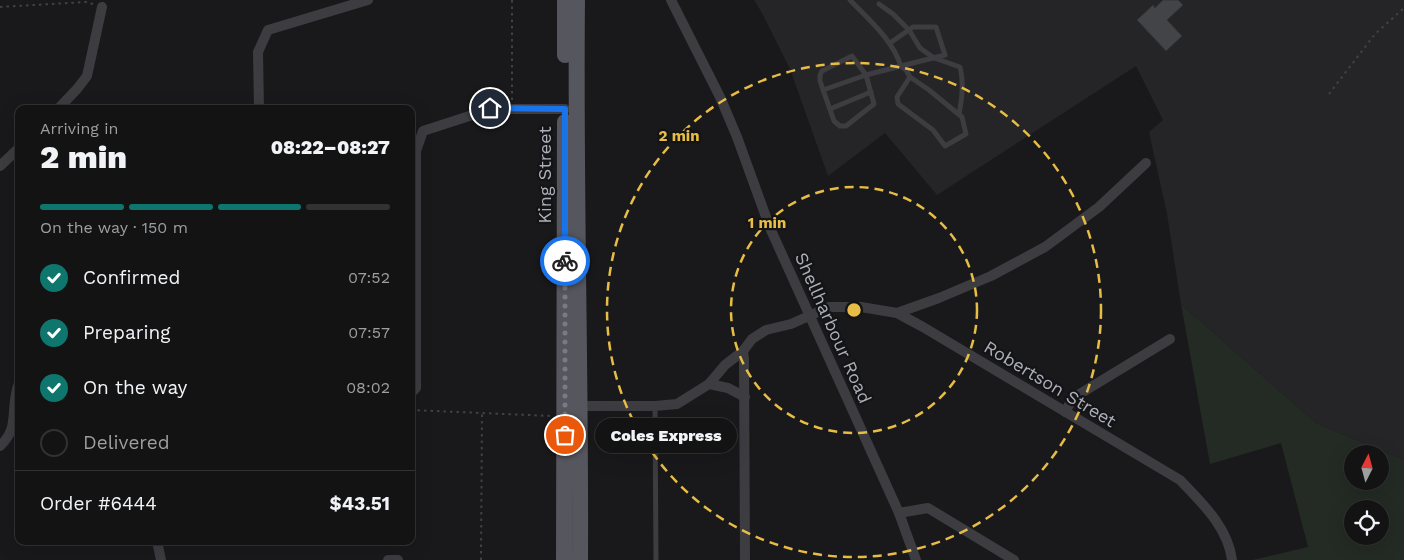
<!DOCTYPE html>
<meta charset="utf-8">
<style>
body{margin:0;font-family:"Work Sans",sans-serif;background:#202022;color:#f1f3f6;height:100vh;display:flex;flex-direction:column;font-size:19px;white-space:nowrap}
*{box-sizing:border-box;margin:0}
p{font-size:16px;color:#9d9ea0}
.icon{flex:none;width:28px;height:28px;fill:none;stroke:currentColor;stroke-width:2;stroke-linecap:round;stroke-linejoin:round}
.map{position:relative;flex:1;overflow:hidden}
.sheet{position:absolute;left:15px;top:105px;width:400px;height:440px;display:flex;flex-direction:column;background:#131314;border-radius:10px;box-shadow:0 5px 20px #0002,0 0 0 1px #323234}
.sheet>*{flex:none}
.needle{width:32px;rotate:6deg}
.controls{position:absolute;left:1344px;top:445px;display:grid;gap:10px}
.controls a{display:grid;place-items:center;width:45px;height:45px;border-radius:50%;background:#131314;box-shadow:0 5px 20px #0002,0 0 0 1px #323234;font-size:25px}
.pin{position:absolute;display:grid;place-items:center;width:42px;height:42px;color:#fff;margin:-21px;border:2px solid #fff;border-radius:50%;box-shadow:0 1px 5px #0007}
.courier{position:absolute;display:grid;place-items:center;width:50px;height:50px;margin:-25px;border:4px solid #1a73e8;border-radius:50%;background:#fff;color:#222;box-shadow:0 1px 6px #0007}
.bubble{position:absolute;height:35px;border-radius:18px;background:#131314;box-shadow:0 5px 20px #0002,0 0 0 1px #323234;font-size:16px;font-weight:800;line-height:35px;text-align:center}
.head em{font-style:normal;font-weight:800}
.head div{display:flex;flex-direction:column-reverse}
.head{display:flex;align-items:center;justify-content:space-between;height:85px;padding:0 25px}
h1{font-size:32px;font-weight:800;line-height:38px}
.bar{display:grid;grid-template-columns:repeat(4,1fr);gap:8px 5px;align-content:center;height:60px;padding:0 25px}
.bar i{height:6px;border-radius:4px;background:#323234}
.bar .on{background:#0f766e}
.bar p{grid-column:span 4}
.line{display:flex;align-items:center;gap:12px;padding:0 25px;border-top:1px solid #323234}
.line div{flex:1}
ol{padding:0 25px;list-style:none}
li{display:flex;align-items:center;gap:15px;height:55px}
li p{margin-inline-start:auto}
li .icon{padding:5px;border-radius:50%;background:#0f766e;color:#fff;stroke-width:4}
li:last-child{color:#9d9ea0}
li i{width:28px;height:28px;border:2px solid #323234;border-radius:50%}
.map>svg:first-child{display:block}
</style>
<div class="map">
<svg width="1404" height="560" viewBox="0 0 1404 560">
<rect width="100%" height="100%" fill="#19191b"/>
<polygon fill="#252528" points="754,0 1404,0 1404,460 1316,423 1181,304 1167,214 1149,132 1163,120 1136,66 937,195 885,133 828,176 790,69 762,13"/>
<path fill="#232b24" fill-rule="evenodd" d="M1181,304L1316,423L1404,460V560H1253L1308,547L1281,443L1210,464ZM1352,454H1380V481H1352ZM1352,509H1380V536H1352Z"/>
<polygon fill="#434448" stroke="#333337" points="1163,0 1178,0 1183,5 1167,20 1182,36 1166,51 1137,20 1153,5 1155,8"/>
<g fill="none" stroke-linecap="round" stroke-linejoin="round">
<g stroke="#404146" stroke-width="2" stroke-dasharray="2.5 4" stroke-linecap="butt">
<polyline points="512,0 512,100"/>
<polyline points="0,7 86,2 93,4"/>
<polyline points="1329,94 1375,34 1404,8"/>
<polyline points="411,410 551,416"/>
<polyline points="481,560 482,413"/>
</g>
<g stroke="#3c3c41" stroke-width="5">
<path d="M879,4L893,14L909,30L920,48L934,58L960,67C964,83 962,98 959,114"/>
<polyline points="890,43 913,27 936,27 945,55 901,66"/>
<polygon points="852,56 866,75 874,104 846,126 840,126 834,121 820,81 820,75 822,71"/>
<polyline points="901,66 906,70 910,77 929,90 962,117 966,134 945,146 933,130 898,104 897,97 910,77"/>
<path d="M823,90L866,75L901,66C892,39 869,20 850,0"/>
<polyline points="830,109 871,92"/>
<polyline points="655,406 656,560"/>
</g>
<g stroke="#3c3c41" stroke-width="10">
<polyline points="671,0 720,97 737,137 770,228 899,513 916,560"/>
<polyline points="58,109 77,89 87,76 102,7"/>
<polyline points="259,109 258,52 268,30 368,0"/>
<polyline points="0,166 19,148"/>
<polyline points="897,313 939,298 991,276 1045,247 1099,207 1146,163"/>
<polyline points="743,351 744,359 745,560"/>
<polyline points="709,384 728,388 745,397"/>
<polyline points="411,393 416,388 416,151 423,131 491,109 565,109"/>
<path d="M577,409L580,406H655L677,404L709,384L725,365L743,351L752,339L766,330L791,324L829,307H861L897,313L923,327L1180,480C1202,503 1228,527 1232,560"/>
<polyline points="1065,412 1073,398 1170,339"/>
<path d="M0,446C21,427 9,408 19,383"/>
<polyline points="899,513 928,508 1014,560"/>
<polyline points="157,541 161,560"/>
<polyline points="388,560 398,560"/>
</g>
<g stroke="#56575e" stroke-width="16">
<path d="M577,0C575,187 581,373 580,560"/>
<polyline points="565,55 565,0"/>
<polyline points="564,560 565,122"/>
</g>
</g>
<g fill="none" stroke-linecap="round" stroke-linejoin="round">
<polyline stroke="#797a82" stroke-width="5" stroke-dasharray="0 9" points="565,261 565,435"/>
<polyline stroke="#1a73e8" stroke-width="6" points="490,108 565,109 565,261"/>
</g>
<g fill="none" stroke="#e7bd45" stroke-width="2.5" stroke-dasharray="9 6">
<circle cx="854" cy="310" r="123"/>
<circle cx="854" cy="310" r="247"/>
</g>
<g text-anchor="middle" stroke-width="4.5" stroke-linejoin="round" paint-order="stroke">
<g font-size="18" fill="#acafb9" stroke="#141416">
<text transform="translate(545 175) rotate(-90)" y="6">King Street</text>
<text transform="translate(833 328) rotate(66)" y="6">Shellharbour Road</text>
<text transform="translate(1050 384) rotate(31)" y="6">Robertson Street</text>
</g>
</g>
<circle cx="854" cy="310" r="8" fill="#e7bd45" stroke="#141416" stroke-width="2.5"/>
<g font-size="15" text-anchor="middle" font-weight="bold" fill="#e7bd45" stroke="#141416" stroke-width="4.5" stroke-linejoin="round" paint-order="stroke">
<text x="679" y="141">2 min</text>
<text x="767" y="228">1 min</text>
</g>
</svg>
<div class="controls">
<a><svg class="needle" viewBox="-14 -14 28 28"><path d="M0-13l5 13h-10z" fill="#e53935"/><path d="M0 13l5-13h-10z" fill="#9d9ea0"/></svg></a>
<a><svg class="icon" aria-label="locate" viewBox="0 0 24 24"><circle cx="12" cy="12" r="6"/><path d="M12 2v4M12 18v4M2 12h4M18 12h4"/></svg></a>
</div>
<div class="pin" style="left:565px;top:435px;background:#ea580c"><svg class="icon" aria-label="bag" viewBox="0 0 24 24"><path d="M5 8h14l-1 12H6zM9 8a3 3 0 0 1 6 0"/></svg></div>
<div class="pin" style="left:490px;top:108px;background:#1f2937"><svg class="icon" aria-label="home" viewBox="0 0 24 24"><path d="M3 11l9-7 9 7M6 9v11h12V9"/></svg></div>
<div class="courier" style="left:565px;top:261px"><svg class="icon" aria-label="bike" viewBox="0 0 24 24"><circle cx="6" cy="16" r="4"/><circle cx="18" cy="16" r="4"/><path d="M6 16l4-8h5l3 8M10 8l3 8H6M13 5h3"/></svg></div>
<div class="bubble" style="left:595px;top:418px;width:142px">Coles Express</div>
<section class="sheet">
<div class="head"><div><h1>2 min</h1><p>Arriving in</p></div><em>08:22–08:27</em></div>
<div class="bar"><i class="on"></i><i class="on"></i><i class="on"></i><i></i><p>On the way · 150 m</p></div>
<ol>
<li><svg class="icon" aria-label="check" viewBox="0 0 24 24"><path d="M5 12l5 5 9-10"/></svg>Confirmed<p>07:52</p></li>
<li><svg class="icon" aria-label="check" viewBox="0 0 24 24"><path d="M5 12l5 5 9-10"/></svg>Preparing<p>07:57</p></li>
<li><svg class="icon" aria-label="check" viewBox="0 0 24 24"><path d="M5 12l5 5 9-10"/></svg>On the way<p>08:02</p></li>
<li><i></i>Delivered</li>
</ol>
<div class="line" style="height:65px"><div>Order #6444</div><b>$43.51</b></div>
</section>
</div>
